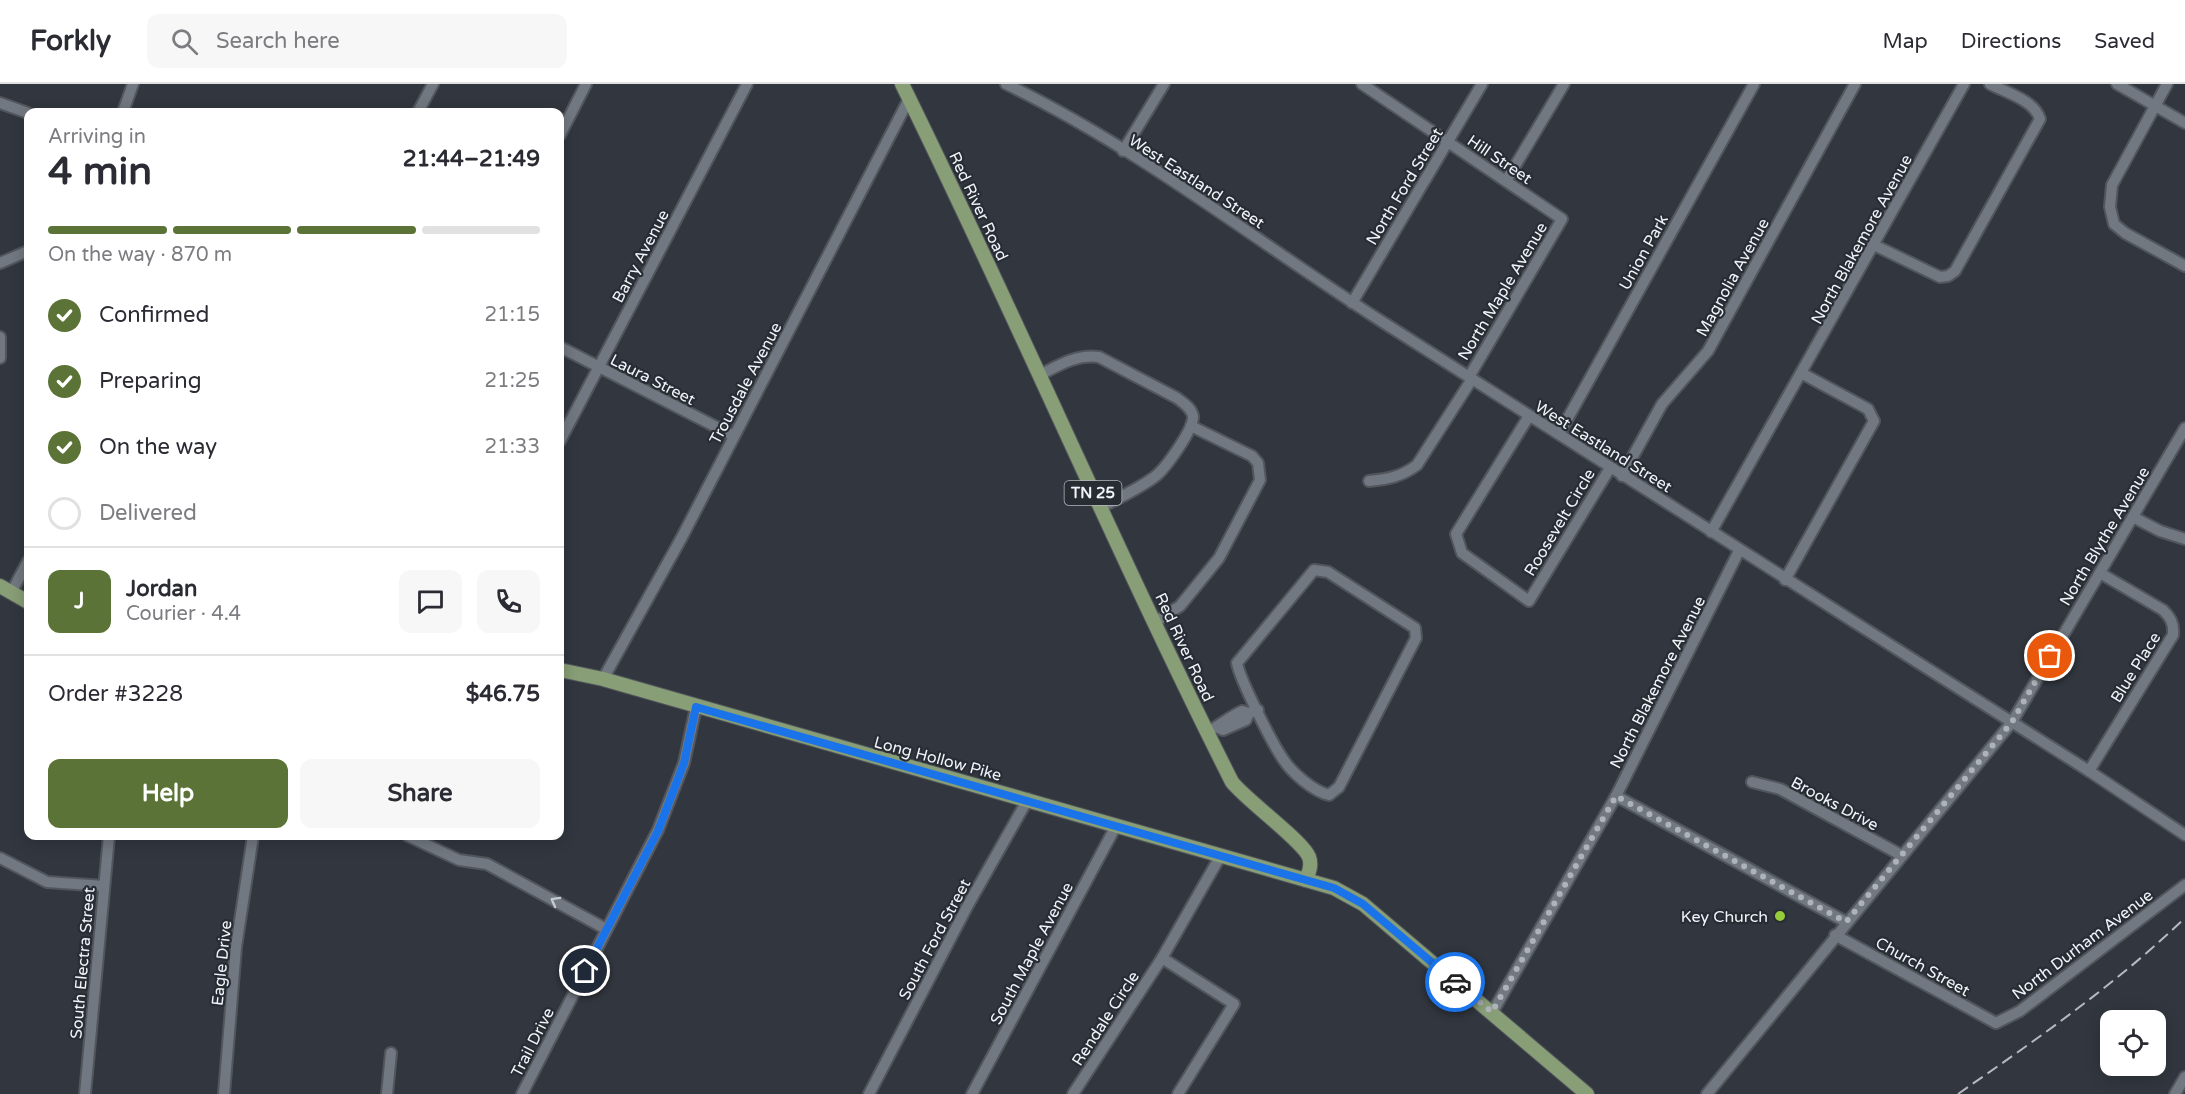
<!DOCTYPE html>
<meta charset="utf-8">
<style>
body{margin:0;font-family:"Varela Round",sans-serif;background:#f7f7f7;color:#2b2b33;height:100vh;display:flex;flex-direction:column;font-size:22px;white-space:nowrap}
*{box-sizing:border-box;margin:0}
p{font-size:20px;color:#7c7c81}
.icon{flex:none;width:33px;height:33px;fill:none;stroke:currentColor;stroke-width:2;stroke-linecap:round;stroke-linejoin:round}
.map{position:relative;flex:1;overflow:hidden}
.drawer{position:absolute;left:24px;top:24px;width:540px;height:732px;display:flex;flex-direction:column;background:#fff;border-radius:12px;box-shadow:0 3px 15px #0003}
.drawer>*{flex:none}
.tools{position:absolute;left:2100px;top:926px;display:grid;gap:12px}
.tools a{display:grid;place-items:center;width:66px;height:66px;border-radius:12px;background:#fff;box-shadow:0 3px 15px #0003;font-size:30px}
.pin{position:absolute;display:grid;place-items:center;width:51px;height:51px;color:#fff;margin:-26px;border:3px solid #fff;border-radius:50%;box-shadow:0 2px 6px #0007}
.courier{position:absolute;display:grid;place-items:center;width:60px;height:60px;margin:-30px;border:4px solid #1a73e8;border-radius:50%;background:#fff;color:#222;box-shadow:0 2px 8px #0007}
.headline em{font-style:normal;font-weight:700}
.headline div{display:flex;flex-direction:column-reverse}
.headline{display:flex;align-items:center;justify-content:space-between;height:102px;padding:0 24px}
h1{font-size:39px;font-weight:700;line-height:45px}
.bar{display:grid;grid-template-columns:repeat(4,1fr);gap:9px 6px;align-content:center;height:72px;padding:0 24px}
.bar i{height:8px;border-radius:4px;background:#e1e1e2}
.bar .selected{background:#5b7336}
.bar p{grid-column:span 4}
.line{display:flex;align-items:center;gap:15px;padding:0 24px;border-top:2px solid #e1e1e2}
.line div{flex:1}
.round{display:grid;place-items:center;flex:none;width:63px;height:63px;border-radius:12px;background:#f7f7f7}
ol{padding:0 24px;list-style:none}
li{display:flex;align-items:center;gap:18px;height:66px}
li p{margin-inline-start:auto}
li .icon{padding:6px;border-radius:50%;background:#5b7336;color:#fff;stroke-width:4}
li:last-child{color:#7c7c81}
li i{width:33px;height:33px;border:3px solid #e1e1e2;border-radius:50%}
.action{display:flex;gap:12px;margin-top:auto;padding:12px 24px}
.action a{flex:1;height:69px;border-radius:12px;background:#5b7336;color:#fff;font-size:24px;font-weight:700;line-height:69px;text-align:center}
.action a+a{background:#f7f7f7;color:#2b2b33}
header{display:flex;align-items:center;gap:36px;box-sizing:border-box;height:84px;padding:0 30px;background:#fff;border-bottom:2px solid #e1e1e2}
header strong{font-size:28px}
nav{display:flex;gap:33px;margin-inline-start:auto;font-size:21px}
.search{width:420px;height:54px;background:#f7f7f7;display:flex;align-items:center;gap:15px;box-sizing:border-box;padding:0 21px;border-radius:12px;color:#7c7c81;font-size:22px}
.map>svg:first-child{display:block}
</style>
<header>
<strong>Forkly</strong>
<div class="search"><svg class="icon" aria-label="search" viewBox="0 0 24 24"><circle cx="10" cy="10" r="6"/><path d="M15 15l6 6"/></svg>Search here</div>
<nav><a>Map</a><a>Directions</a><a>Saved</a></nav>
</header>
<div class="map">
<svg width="2185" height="1010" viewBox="0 0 2185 1010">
<rect width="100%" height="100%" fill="#32373f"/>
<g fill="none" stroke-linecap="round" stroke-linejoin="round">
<g stroke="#52565c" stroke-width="14">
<g id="minor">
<path d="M1006,0C1139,64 1257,158 1381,237C1617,388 1853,537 2089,687L2185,751"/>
<polyline points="1362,0 1562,135 1469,293"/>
<polyline points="2117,0 2185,39"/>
<polyline points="2167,0 2112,101 2110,123 2114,140 2125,149 2185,182"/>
<polyline points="0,19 28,29"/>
<polyline points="123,28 133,0"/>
<polyline points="418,28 433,0"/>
<polyline points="560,51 586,0"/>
<polyline points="1123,67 1164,0"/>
<polyline points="1506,97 1564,0"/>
<path d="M1874,161L1940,193L1948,192L1955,187L2040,35C2034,16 2007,9 1990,0"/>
<polyline points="0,179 28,167"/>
<polyline points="1352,219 1482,0"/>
<polyline points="0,253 0,274"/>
<polyline points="560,263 734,352"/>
<path d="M1040,291C1059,281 1077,270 1099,273L1177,314C1183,319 1191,323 1193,332C1194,345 1167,382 1157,391C1141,404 1118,414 1100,424"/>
<polyline points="1529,332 1456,450 1462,469 1529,517 1610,384"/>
<polyline points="1559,350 1754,0"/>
<polyline points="560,357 747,0"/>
<polyline points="1622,392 1662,320 1708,267 1855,0"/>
<path d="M1369,397C1388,395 1401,393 1417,381L1472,295"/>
<polyline points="2133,433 2160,447 2185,455"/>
<polyline points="1711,448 1964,0"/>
<path d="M1314,486L1328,488L1415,544L1416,554L1339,703L1329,711C1313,707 1292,689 1283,675C1272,659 1240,596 1237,579Z"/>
<polyline points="1785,496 1874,337 1868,325 1803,290"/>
<polyline points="11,509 28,477"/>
<polyline points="1155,538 1180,522 1219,474 1260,396 1258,379 1252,372 1191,342"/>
<polyline points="603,595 682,453 909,15"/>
<polyline points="1217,643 1223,646 1246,636 1249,629"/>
<path d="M1207,648C1219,642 1229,633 1242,627L1249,629L1258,626"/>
<path d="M2089,687L2173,551C2174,540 2171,534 2163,526L2100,489"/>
<polyline points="1752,698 1780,705 1901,771"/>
<polyline points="1616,712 1846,838"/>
<polyline points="408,752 459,776 487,780 606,845"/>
<polyline points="0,774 47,798 104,802"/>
<polyline points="1835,851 1996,939 2020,927 2185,801"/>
<polyline points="1162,874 1221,771"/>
<polyline points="1492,929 1616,712 1739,467"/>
<polyline points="85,1010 109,752"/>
<polyline points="224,1010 236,863 253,752"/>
<polyline points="387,1010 391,969"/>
<polyline points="522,1010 658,746 684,679 696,623"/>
<polyline points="869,1010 968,821 1028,715"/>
<polyline points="972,1010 1116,742"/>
<polyline points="1073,1010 1162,874 1234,920 1178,1010"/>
<polyline points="1707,1010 2012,638 2185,344"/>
<polyline points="2175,1010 2185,993"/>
</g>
</g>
<g stroke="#52565c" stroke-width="16">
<g id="major">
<path d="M902,0C1016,231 1116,468 1232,698C1247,717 1303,757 1309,773C1312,781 1309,788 1306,796"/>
<polyline points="0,502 28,518"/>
<polyline points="560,586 603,595 1334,804 1363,820 1587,1010"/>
</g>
</g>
<use href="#minor" stroke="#727881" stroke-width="10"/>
<use href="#major" stroke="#889e76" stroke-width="14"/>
<path stroke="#b6b9c0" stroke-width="2" stroke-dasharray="12 6" stroke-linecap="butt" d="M1958,1010C2037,955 2115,901 2185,834"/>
</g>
<defs><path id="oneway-chevron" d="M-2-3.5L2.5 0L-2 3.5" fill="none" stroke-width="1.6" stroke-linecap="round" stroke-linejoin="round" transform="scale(1.5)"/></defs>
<use stroke="#c5c9d0" href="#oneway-chevron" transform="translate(555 817) rotate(-151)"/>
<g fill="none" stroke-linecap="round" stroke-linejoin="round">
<polyline stroke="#aeb2b9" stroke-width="6" stroke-dasharray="0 10.8" points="1455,898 1492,928 1616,712 1846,838 2012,638 2050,572"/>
<polyline stroke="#1a73e8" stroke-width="8" points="585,887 658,747 684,679 696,623 1334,804 1363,820 1455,898"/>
</g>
<circle fill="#96cc3a" stroke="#282d34" stroke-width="2" cx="1780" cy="832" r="6"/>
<g text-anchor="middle" stroke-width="4.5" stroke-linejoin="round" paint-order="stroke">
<rect fill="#282d34" stroke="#b5b8bf" stroke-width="1.5" x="1064.5" y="397" width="57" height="24" rx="4.5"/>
<g font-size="15" font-weight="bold" fill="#f1f4fa">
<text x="1093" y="414">TN 25</text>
</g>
<g font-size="16" fill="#f1f4fa" stroke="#282d34">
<text transform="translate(1500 75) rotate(34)" y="6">Hill Street</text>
<text transform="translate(1197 97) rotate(33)" y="6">West Eastland Street</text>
<text transform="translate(1404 102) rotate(-59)" y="6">North Ford Street</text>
<text transform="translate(979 122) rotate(65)" y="6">Red River Road</text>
<text transform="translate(1861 155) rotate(-61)" y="6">North Blakemore Avenue</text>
<text transform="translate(1643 168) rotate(-61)" y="6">Union Park</text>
<text transform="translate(640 172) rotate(-62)" y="6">Barry Avenue</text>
<text transform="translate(1732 193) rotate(-61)" y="6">Magnolia Avenue</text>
<text transform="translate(1502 207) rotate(-59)" y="6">North Maple Avenue</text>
<text transform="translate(653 295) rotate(27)" y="6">Laura Street</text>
<text transform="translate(745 299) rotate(-62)" y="6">Trousdale Avenue</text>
<text transform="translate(1604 362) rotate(32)" y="6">West Eastland Street</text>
<text transform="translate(1559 438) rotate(-59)" y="6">Roosevelt Circle</text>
<text transform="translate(2104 452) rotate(-59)" y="6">North Blythe Avenue</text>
<text transform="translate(1185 563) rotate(65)" y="6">Red River Road</text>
<text transform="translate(2135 583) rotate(-58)" y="6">Blue Place</text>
<text transform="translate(1657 598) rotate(-63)" y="6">North Blakemore Avenue</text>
<text transform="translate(938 674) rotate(15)" y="6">Long Hollow Pike</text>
<text transform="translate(1835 719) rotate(28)" y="6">Brooks Drive</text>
<text transform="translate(934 855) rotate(-62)" y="6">South Ford Street</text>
<text transform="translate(2082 860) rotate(-37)" y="6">North Durham Avenue</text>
<text transform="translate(1031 869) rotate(-62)" y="6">South Maple Avenue</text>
<text transform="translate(82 879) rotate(-85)" y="6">South Electra Street</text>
<text transform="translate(221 879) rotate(-84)" y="6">Eagle Drive</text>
<text transform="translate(1923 882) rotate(29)" y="6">Church Street</text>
<text transform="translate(1105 934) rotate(-57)" y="6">Rendale Circle</text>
<text transform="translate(532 958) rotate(-63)" y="6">Trail Drive</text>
</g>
<g font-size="16" fill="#f1f4fa" stroke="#282d34" text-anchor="end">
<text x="1768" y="838">Key Church</text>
</g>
</g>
</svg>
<div class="tools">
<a><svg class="icon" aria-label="locate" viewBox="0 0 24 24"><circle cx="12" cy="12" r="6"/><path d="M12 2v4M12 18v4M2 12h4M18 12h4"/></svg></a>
</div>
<div class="pin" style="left:2050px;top:572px;background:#ea580c"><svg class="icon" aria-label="bag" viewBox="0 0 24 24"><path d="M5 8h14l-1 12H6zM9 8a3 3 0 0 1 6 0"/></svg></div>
<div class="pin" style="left:585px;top:887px;background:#1f2937"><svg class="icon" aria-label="home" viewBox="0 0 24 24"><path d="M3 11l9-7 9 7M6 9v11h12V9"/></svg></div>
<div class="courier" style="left:1455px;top:898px"><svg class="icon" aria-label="car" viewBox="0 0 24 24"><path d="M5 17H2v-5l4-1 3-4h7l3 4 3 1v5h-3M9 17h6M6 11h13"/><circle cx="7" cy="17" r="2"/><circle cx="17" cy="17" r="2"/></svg></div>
<section class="drawer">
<div class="headline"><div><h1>4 min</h1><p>Arriving in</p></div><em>21:44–21:49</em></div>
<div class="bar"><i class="selected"></i><i class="selected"></i><i class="selected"></i><i></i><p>On the way · 870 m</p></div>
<ol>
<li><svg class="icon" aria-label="check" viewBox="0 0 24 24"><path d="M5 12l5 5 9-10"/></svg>Confirmed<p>21:15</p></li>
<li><svg class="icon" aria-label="check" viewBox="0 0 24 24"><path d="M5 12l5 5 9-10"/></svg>Preparing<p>21:25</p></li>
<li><svg class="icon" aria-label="check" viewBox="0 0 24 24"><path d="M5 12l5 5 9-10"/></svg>On the way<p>21:33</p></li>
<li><i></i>Delivered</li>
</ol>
<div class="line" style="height:108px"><b class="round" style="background:#5b7336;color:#fff">J</b><div><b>Jordan</b><p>Courier · 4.4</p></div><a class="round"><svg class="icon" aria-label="chat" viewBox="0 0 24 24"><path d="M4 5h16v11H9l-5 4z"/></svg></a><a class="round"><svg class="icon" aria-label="phone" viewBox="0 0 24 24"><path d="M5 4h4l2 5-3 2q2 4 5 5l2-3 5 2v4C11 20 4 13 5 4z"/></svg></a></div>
<div class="line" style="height:78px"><div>Order #3228</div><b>$46.75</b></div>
<div class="action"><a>Help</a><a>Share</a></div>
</section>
</div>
